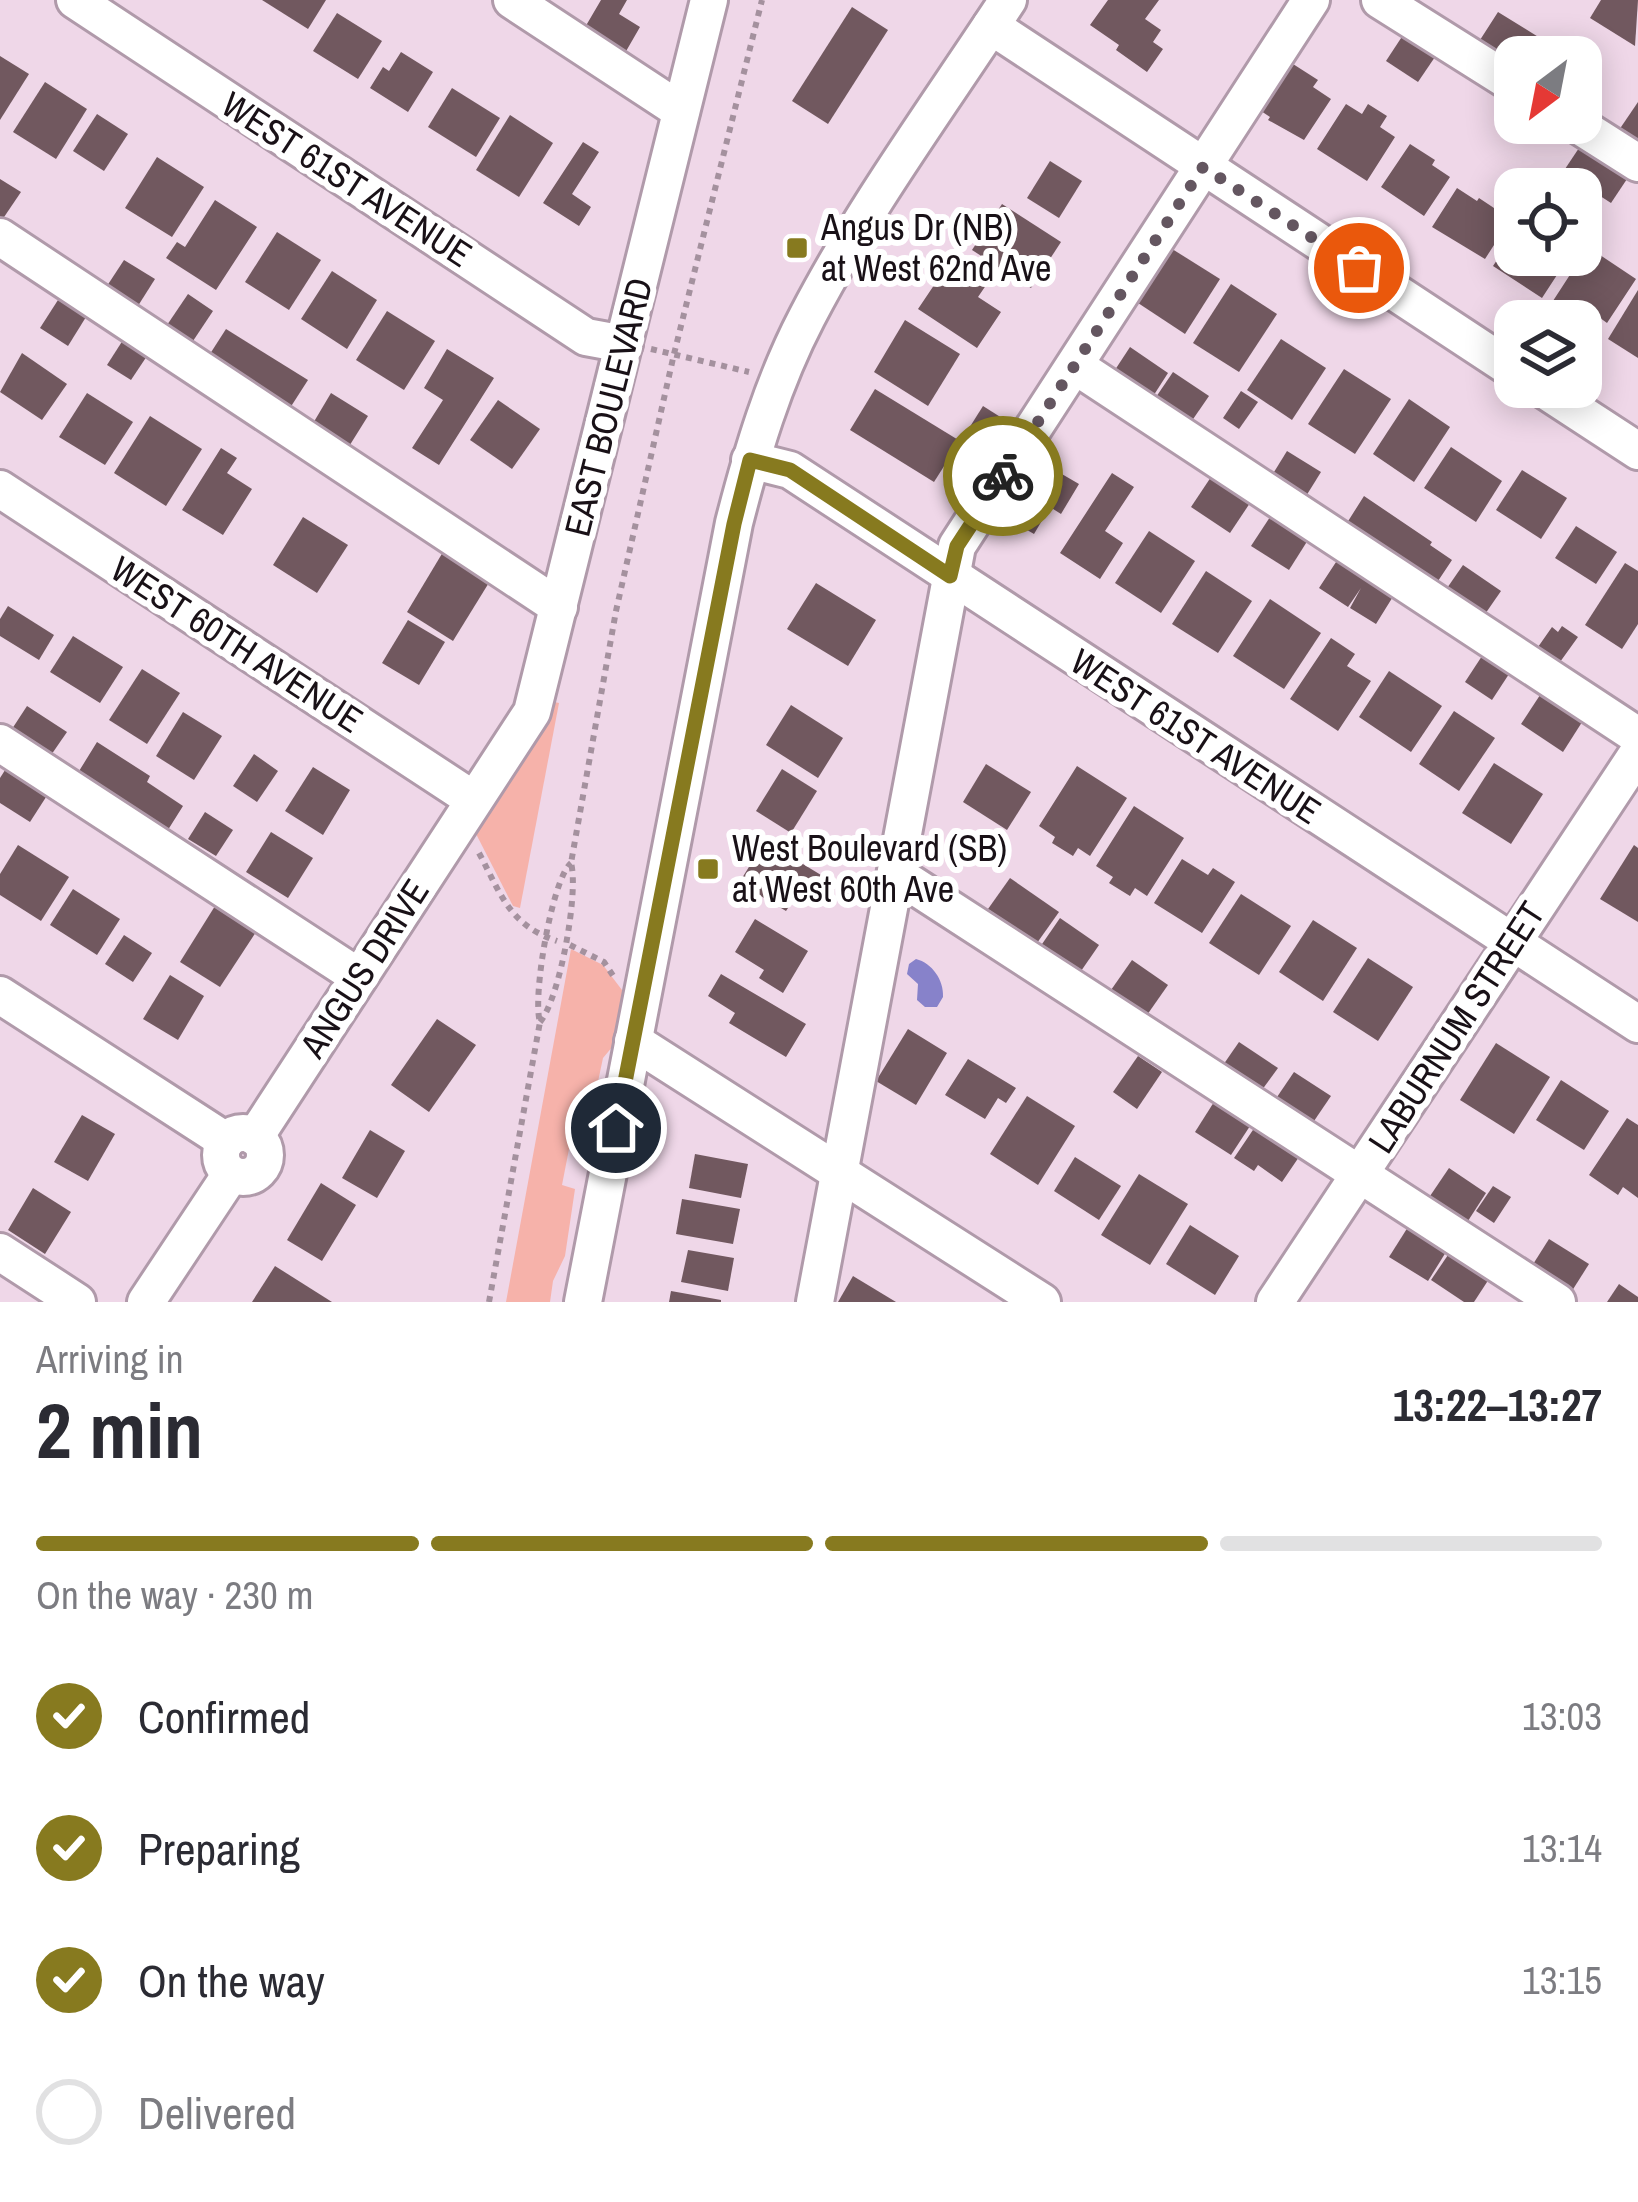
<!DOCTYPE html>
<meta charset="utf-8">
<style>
body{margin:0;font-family:"Archivo Narrow",sans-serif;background:#f2f2f3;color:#2b2b33;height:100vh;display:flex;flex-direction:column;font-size:45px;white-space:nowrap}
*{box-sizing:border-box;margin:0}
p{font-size:39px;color:#7c7c81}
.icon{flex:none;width:66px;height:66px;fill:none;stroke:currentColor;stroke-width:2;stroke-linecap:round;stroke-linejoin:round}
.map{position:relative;height:1302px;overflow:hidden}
.panel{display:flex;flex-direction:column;background:#fff;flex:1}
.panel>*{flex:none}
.needle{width:78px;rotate:212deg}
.controls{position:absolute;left:1494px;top:36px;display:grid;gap:24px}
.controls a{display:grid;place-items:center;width:108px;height:108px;border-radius:24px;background:#fff;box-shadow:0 6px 30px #0003;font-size:60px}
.pin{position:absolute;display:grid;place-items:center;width:102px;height:102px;color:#fff;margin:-51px;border:6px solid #fff;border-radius:50%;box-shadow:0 3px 12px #0007}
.courier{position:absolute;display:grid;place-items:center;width:120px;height:120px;margin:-60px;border:9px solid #877a1f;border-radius:50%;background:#fff;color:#222;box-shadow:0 3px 15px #0007}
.headline em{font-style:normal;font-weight:700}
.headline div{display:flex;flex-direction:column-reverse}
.headline{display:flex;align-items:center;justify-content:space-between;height:204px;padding:0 36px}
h1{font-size:78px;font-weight:700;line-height:90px}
.bar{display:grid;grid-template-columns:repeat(4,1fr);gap:18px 12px;align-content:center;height:144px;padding:0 36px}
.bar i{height:15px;border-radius:9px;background:#e1e1e2}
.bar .on{background:#877a1f}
.bar p{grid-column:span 4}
ol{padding:0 36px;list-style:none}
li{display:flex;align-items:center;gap:36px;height:132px}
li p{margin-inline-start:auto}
li .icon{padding:12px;border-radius:50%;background:#877a1f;color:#fff;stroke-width:4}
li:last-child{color:#7c7c81}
li i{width:66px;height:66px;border:6px solid #e1e1e2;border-radius:50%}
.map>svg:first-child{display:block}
</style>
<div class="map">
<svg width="1638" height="1302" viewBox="0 0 1638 1302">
<rect width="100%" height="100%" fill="#efd7e8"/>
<g fill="#f6b2aa">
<polygon points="550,701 559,703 520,908 513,906 473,828"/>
<polygon points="571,949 603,965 625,994 613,1046 603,1058 583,1152 569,1149 562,1185 575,1189 565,1256 553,1281 550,1302 506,1302"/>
</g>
<path fill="#8782ca" d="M916,959C932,963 944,980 943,997L937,1007H925L917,1000L918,984L907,974L909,964Z"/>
<g fill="#71585f">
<polygon points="262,0 326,0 308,29"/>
<polygon points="601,0 627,0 619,14 640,27 625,53 584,29"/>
<polygon points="1108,0 1159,0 1145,19 1161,30 1153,42 1163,49 1147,72 1116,50 1119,45 1090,25"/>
<polygon points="1601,0 1638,0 1635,46 1590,18"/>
<polygon points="852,7 888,30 828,124 792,101"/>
<polygon points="1498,12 1548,43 1539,57 1515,57 1515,62 1480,40"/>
<polygon points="337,13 382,41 358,79 313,51"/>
<polygon points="1405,32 1437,54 1418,82 1386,61"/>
<polygon points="401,52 433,72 408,112 370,88 383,67 389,71"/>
<polygon points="0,56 29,74 0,120"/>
<polygon points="1293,64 1318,80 1313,87 1331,99 1304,140 1268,120 1270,117 1258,109 1283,70 1287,73"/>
<polygon points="45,82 87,109 56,159 13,132"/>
<polygon points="452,88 500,118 476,157 428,127"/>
<polygon points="1638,102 1638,146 1619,130"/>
<polygon points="1346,104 1362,114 1368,104 1387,116 1380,127 1395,137 1367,181 1317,149"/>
<polygon points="97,114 128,134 104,171 73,151"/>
<polygon points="510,115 553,143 519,197 476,170"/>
<polygon points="583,142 599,152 572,194 591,207 579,226 543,203"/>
<polygon points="1410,144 1435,160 1432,165 1450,177 1424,216 1381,187"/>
<polygon points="1581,145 1629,176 1611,203 1563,172"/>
<polygon points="157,157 204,187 172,237 125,208"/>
<polygon points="1050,161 1082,181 1059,218 1027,198"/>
<polygon points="0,179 21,192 0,223"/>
<polygon points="1457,188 1477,201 1479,198 1494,208 1497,203 1514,214 1485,259 1432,227"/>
<polygon points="215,200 257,227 216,290 166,258 177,242 185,247"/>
<polygon points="1002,204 1061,242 1031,288 972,250"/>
<polygon points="277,232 321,260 289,310 245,282"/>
<polygon points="1515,233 1515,255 1570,255 1542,298 1493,266"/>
<polygon points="1169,247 1220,279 1185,334 1135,301"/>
<polygon points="1588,247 1636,279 1607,323 1596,315 1590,327 1551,304"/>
<polygon points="957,251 993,275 978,297 1001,312 977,348 918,309"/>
<polygon points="124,260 155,279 136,309 105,289"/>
<polygon points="332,271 377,300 347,349 301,319"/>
<polygon points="1231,284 1277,314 1239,372 1193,343"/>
<polygon points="1638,290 1638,358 1608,339"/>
<polygon points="188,294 213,311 191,344 165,328"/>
<polygon points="58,300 86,317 68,346 40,328"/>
<polygon points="387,311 435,341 404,390 356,360"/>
<polygon points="905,320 960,354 928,406 874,372"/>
<polygon points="226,329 308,380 290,408 208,357"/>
<polygon points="1281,339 1326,368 1292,420 1247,390"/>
<polygon points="123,340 147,356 131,380 107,365"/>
<polygon points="1130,347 1168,373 1150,401 1111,376"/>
<polygon points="447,349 494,378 439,465 412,448 443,400 424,388"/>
<polygon points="22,353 67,384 42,420 0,392"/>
<polygon points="1344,369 1391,399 1355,454 1308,424"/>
<polygon points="1173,372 1209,396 1189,425 1154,400"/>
<polygon points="875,389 960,441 934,482 850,430"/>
<polygon points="1241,391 1258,402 1239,429 1223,418"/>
<polygon points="87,393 133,422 105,465 59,437"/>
<polygon points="331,393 368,416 348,448 312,425"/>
<polygon points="1409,399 1450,427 1414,482 1373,454"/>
<polygon points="498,400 540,429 512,469 470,440"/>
<polygon points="983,406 1013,425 995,452 966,433"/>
<polygon points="150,416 202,449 166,506 114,473"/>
<polygon points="1451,447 1502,481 1476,522 1424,488"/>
<polygon points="221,448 237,458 227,473 252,489 223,535 182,510"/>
<polygon points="1287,451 1321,472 1303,501 1269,480"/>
<polygon points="1036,459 1079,484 1061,514 1050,507 1034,534 1003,516"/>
<polygon points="1522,470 1567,498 1541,539 1496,510"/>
<polygon points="1112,473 1134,487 1105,531 1123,543 1100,579 1060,553"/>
<polygon points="1211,477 1250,503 1230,533 1191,507"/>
<polygon points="1364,496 1432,542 1430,545 1452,560 1434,587 1345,526"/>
<polygon points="303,517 348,545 317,593 273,565"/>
<polygon points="1270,517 1308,540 1289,570 1251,546"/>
<polygon points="1576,526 1617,552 1596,584 1555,558"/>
<polygon points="1149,531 1195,561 1161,613 1115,583"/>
<polygon points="443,552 490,581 453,641 407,612"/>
<polygon points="1338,559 1394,595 1376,624 1350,608 1361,588 1348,607 1319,588"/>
<polygon points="1625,563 1638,571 1638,624 1622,649 1585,625"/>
<polygon points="1463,565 1501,591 1483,617 1445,591"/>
<polygon points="1206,571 1252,601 1218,653 1172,624"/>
<polygon points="816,583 876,620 848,666 787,629"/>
<polygon points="1270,599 1321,633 1284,689 1233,656"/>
<polygon points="8,606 54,635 39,660 0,636 0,619"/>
<polygon points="408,620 445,642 419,685 382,663"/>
<polygon points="1562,626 1578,637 1560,662 1538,647 1552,627 1558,632"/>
<polygon points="73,636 123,667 100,703 50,672"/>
<polygon points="1331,638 1355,654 1347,666 1371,681 1338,731 1290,699"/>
<polygon points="1482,656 1509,674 1492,700 1465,682"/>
<polygon points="142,669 180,693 147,744 109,720"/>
<polygon points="1389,671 1442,706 1411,752 1359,717"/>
<polygon points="1542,692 1584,719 1563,752 1521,724"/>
<polygon points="791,705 843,738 818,778 766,745"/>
<polygon points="27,706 67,732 49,758 10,732"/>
<polygon points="1454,711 1495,738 1459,791 1419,764"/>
<polygon points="183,712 222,736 194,780 156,756"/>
<polygon points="97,742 150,776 147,782 183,806 166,833 76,776"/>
<polygon points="254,754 278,771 257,802 233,786"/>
<polygon points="1494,763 1543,794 1511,844 1462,813"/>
<polygon points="986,764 1031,792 1007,830 963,802"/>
<polygon points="1077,766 1127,798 1090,856 1078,848 1073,856 1052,843 1055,837 1039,826"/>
<polygon points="7,767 48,794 30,822 0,803 0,778"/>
<polygon points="313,767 350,790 323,835 285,811"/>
<polygon points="782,769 817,791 791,833 756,811"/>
<polygon points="1134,806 1184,838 1147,896 1135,888 1130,896 1109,883 1113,877 1096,866"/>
<polygon points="205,812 233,830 216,856 188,839"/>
<polygon points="271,832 313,858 288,898 246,872"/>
<polygon points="765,841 821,875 807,898 798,893 786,911 739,883"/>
<polygon points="18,845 69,877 41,921 0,895 0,874"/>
<polygon points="1634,845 1638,848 1638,922 1600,899"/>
<polygon points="1182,859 1208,875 1213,868 1235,882 1202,933 1154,903"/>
<polygon points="1010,878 1059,912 1037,943 988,909"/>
<polygon points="73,889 120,919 97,955 50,925"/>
<polygon points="1241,894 1291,926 1259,975 1209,943"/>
<polygon points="215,906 256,932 220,987 180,962"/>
<polygon points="1060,918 1099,945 1079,974 1040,947"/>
<polygon points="755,919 808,951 783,993 759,978 764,970 735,952"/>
<polygon points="1313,920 1357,948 1323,1001 1279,972"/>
<polygon points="124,935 152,953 133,982 105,964"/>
<polygon points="1368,958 1413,987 1378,1041 1333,1012"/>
<polygon points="1132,960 1168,985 1147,1015 1111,990"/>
<polygon points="721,974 806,1024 786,1057 729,1023 735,1013 708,996"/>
<polygon points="170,975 204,996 178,1040 143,1019"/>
<polygon points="437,1019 476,1045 429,1112 391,1085"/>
<polygon points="908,1029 947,1053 916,1105 876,1081"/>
<polygon points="1239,1042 1278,1068 1259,1094 1221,1068"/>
<polygon points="1496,1043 1550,1077 1514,1134 1460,1100"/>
<polygon points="1138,1056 1162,1072 1137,1109 1113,1092"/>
<polygon points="968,1059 1016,1088 1006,1103 998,1098 985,1119 945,1095"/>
<polygon points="1294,1072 1331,1096 1314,1121 1277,1097"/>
<polygon points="1561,1080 1609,1111 1584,1150 1536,1120"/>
<polygon points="1027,1096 1075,1126 1038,1185 990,1154"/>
<polygon points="1214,1102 1250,1126 1231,1155 1195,1132"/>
<polygon points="82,1115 115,1134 88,1181 54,1162"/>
<polygon points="1627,1118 1638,1125 1638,1198 1623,1187 1618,1195 1589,1175"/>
<polygon points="1257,1124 1301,1154 1282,1182 1258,1165 1254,1171 1234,1158"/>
<polygon points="370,1130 405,1151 377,1198 342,1178"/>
<polygon points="695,1154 748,1164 741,1198 689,1188"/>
<polygon points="1075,1157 1121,1186 1099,1220 1054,1191"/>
<polygon points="1449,1168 1486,1193 1466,1224 1428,1199"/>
<polygon points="1139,1174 1188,1204 1150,1265 1101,1235"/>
<polygon points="321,1183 356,1205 322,1261 287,1240"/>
<polygon points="1493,1186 1511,1197 1494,1223 1476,1211"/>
<polygon points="33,1188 71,1212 45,1254 8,1230"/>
<polygon points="682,1199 740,1209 733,1244 676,1234"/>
<polygon points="1190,1225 1239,1256 1215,1295 1166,1264"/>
<polygon points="1408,1227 1446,1252 1428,1281 1389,1257"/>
<polygon points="1549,1239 1589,1264 1570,1294 1530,1269"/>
<polygon points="688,1250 734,1258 728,1291 681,1282"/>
<polygon points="1450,1252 1489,1279 1474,1302 1464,1302 1431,1280"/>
<polygon points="275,1266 332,1302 252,1302"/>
<polygon points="853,1276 896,1302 838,1302"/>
<polygon points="1619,1284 1638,1297 1638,1302 1607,1302"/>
<polygon points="671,1291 721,1300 721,1302 669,1302"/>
</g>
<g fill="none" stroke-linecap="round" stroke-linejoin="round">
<g stroke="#b09aaa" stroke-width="42">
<g id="minor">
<polyline points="75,0 586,337 624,344"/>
<polyline points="512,0 681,111"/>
<polyline points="1380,0 1515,85"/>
<polyline points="991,26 1515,371"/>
<polyline points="1575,123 1638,163"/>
<polyline points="0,237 559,607"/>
<polyline points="1077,367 1638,736"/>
<polyline points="1540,387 1638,451"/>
<polyline points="750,460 790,470 1638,1024"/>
<polyline points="0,489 474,800"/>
<polyline points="0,743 359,977"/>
<polyline points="896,874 1557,1302"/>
<polyline points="0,995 226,1141"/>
<polyline points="633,1041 1042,1302"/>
<circle cx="243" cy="1155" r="22"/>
<polyline points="255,1137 532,712 709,0"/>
<polyline points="0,1252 77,1302"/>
<polyline points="146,1302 231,1174"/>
<path d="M583,1302L734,523C752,453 773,382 807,317C864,207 940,104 1008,0"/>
<polyline points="815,1302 957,546 1311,0"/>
<polyline points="1275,1302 1638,753"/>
</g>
</g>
<g stroke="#a4919e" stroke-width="6" stroke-dasharray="6 6" stroke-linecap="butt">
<polyline points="651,349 749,372"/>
<path d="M479,853C501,894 509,925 557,941"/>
<polyline points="570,945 604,962 614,977"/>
<path d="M540,1022C560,998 579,892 571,863L616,611L674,354L762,0"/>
<path d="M489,1302L540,1022C532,997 552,879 571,863"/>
</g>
<use href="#minor" stroke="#fff" stroke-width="36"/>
</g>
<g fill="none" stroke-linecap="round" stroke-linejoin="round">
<polyline stroke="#645660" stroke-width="12" stroke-dasharray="0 21.6" points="1003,476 1203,167 1359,268"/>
<polyline stroke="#877a1f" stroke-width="15" points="616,1128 734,524 750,460 790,470 950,576 957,546 1003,476"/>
</g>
<g fill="#877a1f" stroke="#fff" stroke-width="4.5">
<rect x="785" y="236" width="24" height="24" rx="6"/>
<rect x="696" y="857" width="24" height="24" rx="6"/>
</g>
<g text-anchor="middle" stroke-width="12" stroke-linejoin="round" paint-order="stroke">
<g font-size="36" fill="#191117" stroke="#fff">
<text transform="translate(347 179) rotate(33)" y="13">WEST 61ST AVENUE</text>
<text transform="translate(608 407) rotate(-76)" y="13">EAST BOULEVARD</text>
<text transform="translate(237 644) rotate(33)" y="13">WEST 60TH AVENUE</text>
<text transform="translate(1196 736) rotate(33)" y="13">WEST 61ST AVENUE</text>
<text transform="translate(364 968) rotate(-57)" y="13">ANGUS DRIVE</text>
<text transform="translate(1456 1027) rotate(-57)" y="13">LABURNUM STREET</text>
</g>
<g font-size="36" fill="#191117" stroke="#fff" text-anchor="start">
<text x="821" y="240">Angus Dr (NB)<tspan x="821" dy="41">at West 62nd Ave</tspan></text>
<text x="732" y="861">West Boulevard (SB)<tspan x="732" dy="41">at West 60th Ave</tspan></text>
</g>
</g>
</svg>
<div class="controls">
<a><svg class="needle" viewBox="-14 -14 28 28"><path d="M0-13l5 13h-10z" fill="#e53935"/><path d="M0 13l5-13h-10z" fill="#7c7c81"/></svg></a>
<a><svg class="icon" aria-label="locate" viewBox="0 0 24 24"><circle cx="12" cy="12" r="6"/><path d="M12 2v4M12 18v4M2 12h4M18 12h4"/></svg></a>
<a><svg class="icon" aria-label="layers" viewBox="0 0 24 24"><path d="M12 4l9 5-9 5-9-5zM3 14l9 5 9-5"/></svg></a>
</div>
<div class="pin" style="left:1359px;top:268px;background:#ea580c"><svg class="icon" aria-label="bag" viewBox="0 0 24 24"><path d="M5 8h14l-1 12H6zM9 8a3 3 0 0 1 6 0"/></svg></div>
<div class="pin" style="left:616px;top:1128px;background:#1f2937"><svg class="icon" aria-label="home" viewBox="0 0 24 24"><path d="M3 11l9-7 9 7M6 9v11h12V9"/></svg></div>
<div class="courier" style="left:1003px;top:476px"><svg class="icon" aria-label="bike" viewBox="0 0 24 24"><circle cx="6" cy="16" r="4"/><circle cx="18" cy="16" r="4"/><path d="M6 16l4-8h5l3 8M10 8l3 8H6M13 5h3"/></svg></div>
</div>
<section class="panel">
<div class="headline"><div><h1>2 min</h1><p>Arriving in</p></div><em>13:22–13:27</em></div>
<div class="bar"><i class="on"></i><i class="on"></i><i class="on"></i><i></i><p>On the way · 230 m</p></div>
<ol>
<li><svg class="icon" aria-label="check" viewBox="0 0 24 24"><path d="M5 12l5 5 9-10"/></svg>Confirmed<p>13:03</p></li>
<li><svg class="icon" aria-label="check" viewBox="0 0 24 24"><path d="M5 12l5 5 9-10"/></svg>Preparing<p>13:14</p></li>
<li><svg class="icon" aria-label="check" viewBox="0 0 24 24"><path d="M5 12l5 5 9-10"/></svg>On the way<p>13:15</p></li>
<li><i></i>Delivered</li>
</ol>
</section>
